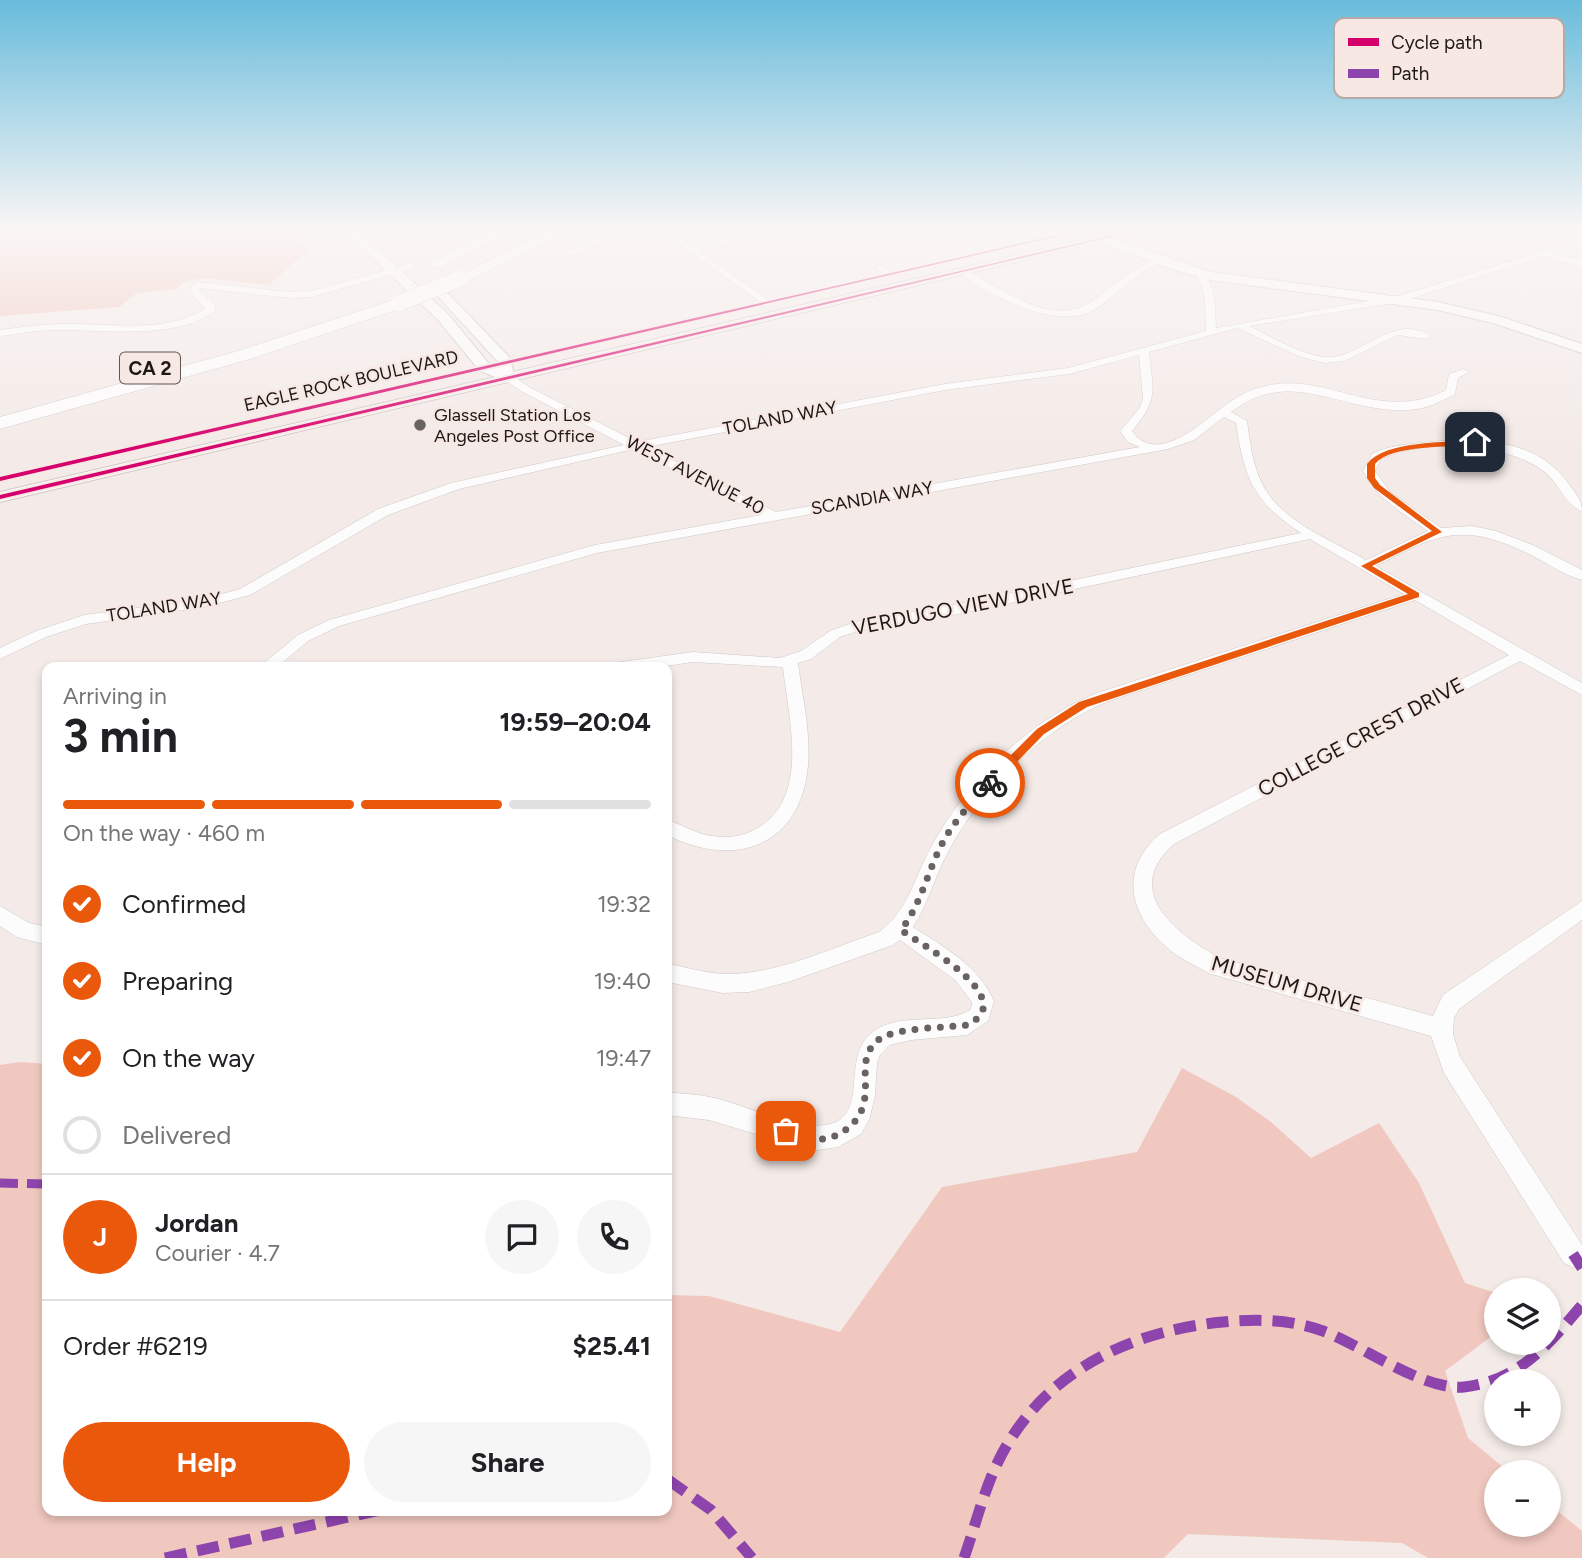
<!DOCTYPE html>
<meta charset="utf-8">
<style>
body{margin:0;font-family:Figtree,sans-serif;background:#f6f6f6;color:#202124;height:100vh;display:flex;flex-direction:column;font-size:26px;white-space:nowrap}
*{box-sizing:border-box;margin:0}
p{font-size:23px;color:#757577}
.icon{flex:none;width:38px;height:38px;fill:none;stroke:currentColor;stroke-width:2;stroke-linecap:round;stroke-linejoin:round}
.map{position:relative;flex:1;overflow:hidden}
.panel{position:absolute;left:42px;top:662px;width:630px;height:854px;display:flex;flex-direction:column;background:#fff;border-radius:14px;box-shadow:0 4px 10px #0003}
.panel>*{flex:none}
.buttons{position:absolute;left:1484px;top:1278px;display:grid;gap:14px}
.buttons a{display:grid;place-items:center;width:77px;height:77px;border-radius:50%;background:#fff;box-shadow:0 4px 10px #0003;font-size:35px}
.pin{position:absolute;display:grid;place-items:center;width:60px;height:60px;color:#fff;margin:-30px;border-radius:14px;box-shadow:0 4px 10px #0006}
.courier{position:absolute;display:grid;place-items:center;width:70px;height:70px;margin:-35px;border:5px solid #ea580c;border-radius:50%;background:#fff;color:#222;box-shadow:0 2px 9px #0007}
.overview em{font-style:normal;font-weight:700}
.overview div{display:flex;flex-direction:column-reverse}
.overview{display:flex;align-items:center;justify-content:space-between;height:119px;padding:0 21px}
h1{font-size:46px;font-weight:700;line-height:52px}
.bar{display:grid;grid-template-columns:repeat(4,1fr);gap:10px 7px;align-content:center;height:84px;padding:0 21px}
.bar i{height:9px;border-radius:5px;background:#e0e0e0}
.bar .on{background:#ea580c}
.bar p{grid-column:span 4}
.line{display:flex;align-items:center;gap:18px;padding:0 21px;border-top:2px solid #e0e0e0}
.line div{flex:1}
.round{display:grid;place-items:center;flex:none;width:74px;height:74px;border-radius:37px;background:#f6f6f6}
ol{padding:0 21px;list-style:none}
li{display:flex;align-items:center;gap:21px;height:77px}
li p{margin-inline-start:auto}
li .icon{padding:7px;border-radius:50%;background:#ea580c;color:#fff;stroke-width:4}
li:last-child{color:#757577}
li i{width:38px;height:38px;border:4px solid #e0e0e0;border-radius:50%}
.action{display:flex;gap:14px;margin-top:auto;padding:14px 21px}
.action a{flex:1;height:80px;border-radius:42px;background:#ea580c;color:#fff;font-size:28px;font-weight:700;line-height:80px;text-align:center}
.action a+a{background:#f6f6f6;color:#202124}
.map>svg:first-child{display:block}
</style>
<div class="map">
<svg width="1582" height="1558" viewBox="0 0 1582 1558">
<rect width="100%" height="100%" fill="#f4ebe8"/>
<g fill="#f0c8bf">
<polygon points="0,231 289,231 309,249 269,285 205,278 185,281 176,289 137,293 119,307 0,316"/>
<polygon points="20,1062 47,1064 47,1510 667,1510 667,1295 709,1296 840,1332 942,1187 1137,1152 1182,1068 1236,1097 1271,1122 1311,1158 1379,1123 1419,1183 1465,1283 1496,1293 1496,1333 1445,1371 1468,1438 1509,1472 1496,1472 1496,1524 1549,1524 1549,1504 1582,1531 1582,1558 1428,1558 1402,1543 1188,1534 1164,1558 0,1558 0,1065"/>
</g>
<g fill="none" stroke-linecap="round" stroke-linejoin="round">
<g stroke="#cfc8c6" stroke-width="1">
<g id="street">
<polygon points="631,231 644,231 599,242 570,255 563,253 594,238"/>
<polygon points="661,231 670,231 692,246 771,231 785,231 697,250 771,302 763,304"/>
<polygon points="950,231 959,231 997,250 990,252"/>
<path d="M1582,239V244L1553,253L1582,261V267L1544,256L1400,302L1249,326C1272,337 1299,354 1324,357C1360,361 1392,311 1431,336L1426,339L1398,335L1344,361L1325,363L1301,357L1237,328L1149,352C1153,392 1159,399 1132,431C1157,468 1206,419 1228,403C1239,396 1249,390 1262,387C1325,369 1377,425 1446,390L1449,374L1464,369L1469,372L1458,378L1455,394C1440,402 1426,409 1409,410C1343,414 1291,365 1231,412L1247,421C1250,443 1253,469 1265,489C1285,523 1333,541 1366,560L1428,531C1403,513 1377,499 1363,471L1372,454C1390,445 1410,444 1430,442C1478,437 1537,439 1568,483C1575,493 1582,499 1582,511C1565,505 1559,484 1546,473C1509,442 1423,438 1381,459L1375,471L1390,492L1441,528L1472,526L1496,531L1535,546L1582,570V580C1563,575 1546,562 1529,554C1462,521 1437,534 1376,566L1582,683V695L1520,661L1174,844C1120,891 1177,935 1220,958L1433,1016L1443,995L1582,901V920L1459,1009L1454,1018L1453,1034L1460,1057L1582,1245V1263L1573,1267L1564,1263L1444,1073L1431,1036L1208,973C1195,965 1181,959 1170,950C1129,917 1118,869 1160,834L1509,655L1415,600L1109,701C1044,727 979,791 947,854C934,878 928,904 913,927C945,948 978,965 994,1001L988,1021L967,1035L911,1040L890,1045L880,1055L877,1063L875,1096L869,1120L861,1134L838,1147L812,1151L709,1120L667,1115V1092C681,1094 696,1094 710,1097C743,1103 808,1138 838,1121C866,1105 842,1053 874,1031C902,1011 947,1027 971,1009L972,1002L955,980L900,940L893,945L788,982L749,992L723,993L667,982V964C688,967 710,975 732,974C782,972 832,948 879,932C910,909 915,874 934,842C969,779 1030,720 1097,693L1404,594L1310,539L953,615L858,631L840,637L811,659L798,663C802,696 811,732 808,765C801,847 735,869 667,835V820C682,824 695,834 712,836C728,839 744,836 758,828C811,796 788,717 783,667L693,662L659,667H611L614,663L693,652L780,658L801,651L830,631L855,622L953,605L1301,533C1253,502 1244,477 1236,423L1224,417L1194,440L1168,449L597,553L339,626L308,641L277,667H259L298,635L329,620L595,545L761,515L634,449L459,489L388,515L250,595L204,607L86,624L46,637L0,659V648L36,631L84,615L204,599L240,589L378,509L451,483L624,445L521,391L502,378V374H510L529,387L637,442L945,384L1068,368L1206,331L1205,298L1197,274L1201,271C1216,282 1215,310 1216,328L1399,296ZM1139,355L1143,399L1139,409L1120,431L1128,442L1140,447L776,512L647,447L945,390L1069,374Z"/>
<path d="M1160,258L1163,263C1129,275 1119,296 1092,311C1055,330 986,295 958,271L965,269C1003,290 1055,331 1097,298C1118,282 1134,266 1160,258Z"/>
<path d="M412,263L415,268L311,297L290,298L200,288L198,290L215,305V310C180,341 99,329 55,330C36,330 18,334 0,336V330C22,327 43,324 66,324C111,323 165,334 205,309L189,290L197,282L290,292L311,291Z"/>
<polygon points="879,265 893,271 894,273 890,276 876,270"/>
<polygon points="0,906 29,923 47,927 47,945 17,937 0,926"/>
</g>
</g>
<g stroke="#cfc8c6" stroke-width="2">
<polygon id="secondary" points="349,231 361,231 360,233 448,314 489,364 499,368 499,363 431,289 433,286 441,286 511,359 513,372 1121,231 1140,231 1114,239 1211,272 1438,302 1502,317 1582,344 1582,353 1493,323 1438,310 1210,280 1171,269 1101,242 0,502 0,492 495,377 479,370 438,320 349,235"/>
</g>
<g stroke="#cfc8c6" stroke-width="1">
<g id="highway">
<polygon points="347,231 377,231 375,234 348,236"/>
<polygon points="494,231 512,231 442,267 432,267 429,264"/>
<polygon points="549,231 567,231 467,281 455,281 453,278"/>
<polygon points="399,298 405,299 407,303 405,307 250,359 0,429 0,417 238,351"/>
</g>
</g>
<use href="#street" fill="#fdfcfc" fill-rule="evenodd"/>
<use href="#secondary" fill="#fdfcfc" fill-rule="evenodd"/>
<use href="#highway" fill="#fdfcfc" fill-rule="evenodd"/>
<g stroke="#cfc8c6" stroke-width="17" stroke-linecap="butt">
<polyline id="highway-bridge" points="399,303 461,278"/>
</g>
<use href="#highway-bridge" stroke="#fdfcfc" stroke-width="16"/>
<polyline stroke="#8e44ad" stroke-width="9" stroke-dasharray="18 9" stroke-linecap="butt" points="0,1183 47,1184"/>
<g stroke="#8e44ad" stroke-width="11" stroke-dasharray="22 11" stroke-linecap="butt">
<polyline points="1573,1254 1582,1268"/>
<polyline points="667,1479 711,1510 752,1558"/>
<polyline points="165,1558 380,1510"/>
<path d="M964,1558C978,1518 987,1476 1010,1440C1057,1365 1138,1330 1223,1322C1256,1319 1291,1319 1323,1331C1361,1345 1424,1391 1464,1387C1519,1381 1549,1344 1582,1305"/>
</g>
<g stroke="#f8e8e4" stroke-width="4">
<g id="cycleway">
<polygon points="1075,231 1080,231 0,481 0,477"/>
<polygon points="1131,231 1136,231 0,499 0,495"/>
</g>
</g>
<use href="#cycleway" fill="#d6006c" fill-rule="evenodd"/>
</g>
<linearGradient id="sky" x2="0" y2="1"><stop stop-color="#69bcdc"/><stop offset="0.51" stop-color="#faf6f5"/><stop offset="1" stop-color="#faf6f5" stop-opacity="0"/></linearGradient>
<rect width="1582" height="449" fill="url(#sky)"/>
<path fill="#ea580c" d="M1475,440L1478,444C1452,448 1391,444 1375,464V478L1380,485L1442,532L1372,566L1419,593V597L1087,707L1044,734L994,786H986V780L1037,729L1079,702L1408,594L1361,566L1432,531L1374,488L1367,478V464C1385,440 1446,443 1475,440Z"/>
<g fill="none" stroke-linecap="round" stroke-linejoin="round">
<path stroke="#686260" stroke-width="7" stroke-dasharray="0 12.6" d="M786,1131C794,1133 803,1138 812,1139C835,1142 860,1125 864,1102C869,1080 858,1058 877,1041C893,1027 945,1028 967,1025C1022,999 923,946 901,930C919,907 926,878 938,852C950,825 970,804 990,783"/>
</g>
<circle fill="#686260" stroke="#f8e8e4" stroke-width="2.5" cx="420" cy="425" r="7"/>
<g text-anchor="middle" stroke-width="5" stroke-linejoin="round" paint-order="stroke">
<g font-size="18" fill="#1d1816" stroke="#f8e8e4">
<text transform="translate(351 381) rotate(-13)" y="6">EAGLE ROCK BOULEVARD</text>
<text transform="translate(780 418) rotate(-11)" y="6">TOLAND WAY</text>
<text transform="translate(695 475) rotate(27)" y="6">WEST AVENUE 40</text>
<text transform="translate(872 498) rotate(-10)" y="6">SCANDIA WAY</text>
<text transform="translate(164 607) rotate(-9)" y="6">TOLAND WAY</text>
</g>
<g font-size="18" fill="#1d1816" stroke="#f8e8e4" text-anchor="start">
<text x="434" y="421">Glassell Station Los<tspan x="434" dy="21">Angeles Post Office</tspan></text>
</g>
<rect fill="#f8e8e4" stroke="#5f5654" stroke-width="2" x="120" y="352.5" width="60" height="31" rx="5"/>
<g font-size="19" font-weight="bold" fill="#1d1816">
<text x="150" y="375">CA 2</text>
</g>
<g font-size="21" fill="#1d1816" stroke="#f8e8e4">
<text transform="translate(963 607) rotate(-11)" y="7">VERDUGO VIEW DRIVE</text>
<text transform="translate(1361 737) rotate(-28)" y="7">COLLEGE CREST DRIVE</text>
<text transform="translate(1287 984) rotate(16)" y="7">MUSEUM DRIVE</text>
</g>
</g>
<rect x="1334" y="18" width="230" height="80" rx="10" fill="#f8e8e4" stroke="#b6aaa6" stroke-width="2"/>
<rect x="1348" y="38" width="31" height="8" fill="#d6006c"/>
<rect x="1348" y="69" width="31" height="9" fill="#8e44ad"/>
<g font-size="19" fill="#1d1816">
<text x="1391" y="49">Cycle path</text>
<text x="1391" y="80">Path</text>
</g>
</svg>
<div class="buttons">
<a><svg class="icon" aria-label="layers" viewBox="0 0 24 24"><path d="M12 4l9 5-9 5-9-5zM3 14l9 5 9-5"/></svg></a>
<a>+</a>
<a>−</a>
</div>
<div class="pin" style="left:786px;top:1131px;background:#ea580c"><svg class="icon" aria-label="bag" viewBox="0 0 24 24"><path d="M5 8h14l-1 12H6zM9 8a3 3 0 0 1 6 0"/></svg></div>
<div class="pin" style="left:1475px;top:442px;background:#1f2937"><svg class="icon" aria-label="home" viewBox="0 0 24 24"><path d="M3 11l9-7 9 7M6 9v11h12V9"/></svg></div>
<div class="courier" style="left:990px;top:783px"><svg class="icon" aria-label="bike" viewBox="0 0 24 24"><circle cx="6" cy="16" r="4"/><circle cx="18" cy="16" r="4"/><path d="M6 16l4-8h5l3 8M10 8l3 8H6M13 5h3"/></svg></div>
<section class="panel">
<div class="overview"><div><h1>3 min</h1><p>Arriving in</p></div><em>19:59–20:04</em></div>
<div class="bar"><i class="on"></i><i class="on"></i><i class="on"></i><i></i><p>On the way · 460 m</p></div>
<ol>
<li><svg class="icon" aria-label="check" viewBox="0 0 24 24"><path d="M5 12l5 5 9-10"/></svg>Confirmed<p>19:32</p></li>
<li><svg class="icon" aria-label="check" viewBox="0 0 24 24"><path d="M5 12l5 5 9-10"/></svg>Preparing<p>19:40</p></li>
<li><svg class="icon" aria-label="check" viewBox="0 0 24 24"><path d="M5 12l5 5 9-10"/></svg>On the way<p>19:47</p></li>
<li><i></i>Delivered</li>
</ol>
<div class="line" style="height:126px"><b class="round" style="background:#ea580c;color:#fff">J</b><div><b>Jordan</b><p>Courier · 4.7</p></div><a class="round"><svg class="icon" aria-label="chat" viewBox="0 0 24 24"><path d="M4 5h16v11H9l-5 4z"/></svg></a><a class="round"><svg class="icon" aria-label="phone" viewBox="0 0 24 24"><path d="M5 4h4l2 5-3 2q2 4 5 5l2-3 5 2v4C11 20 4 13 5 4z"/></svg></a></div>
<div class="line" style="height:91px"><div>Order #6219</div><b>$25.41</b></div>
<div class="action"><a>Help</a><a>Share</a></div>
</section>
</div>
